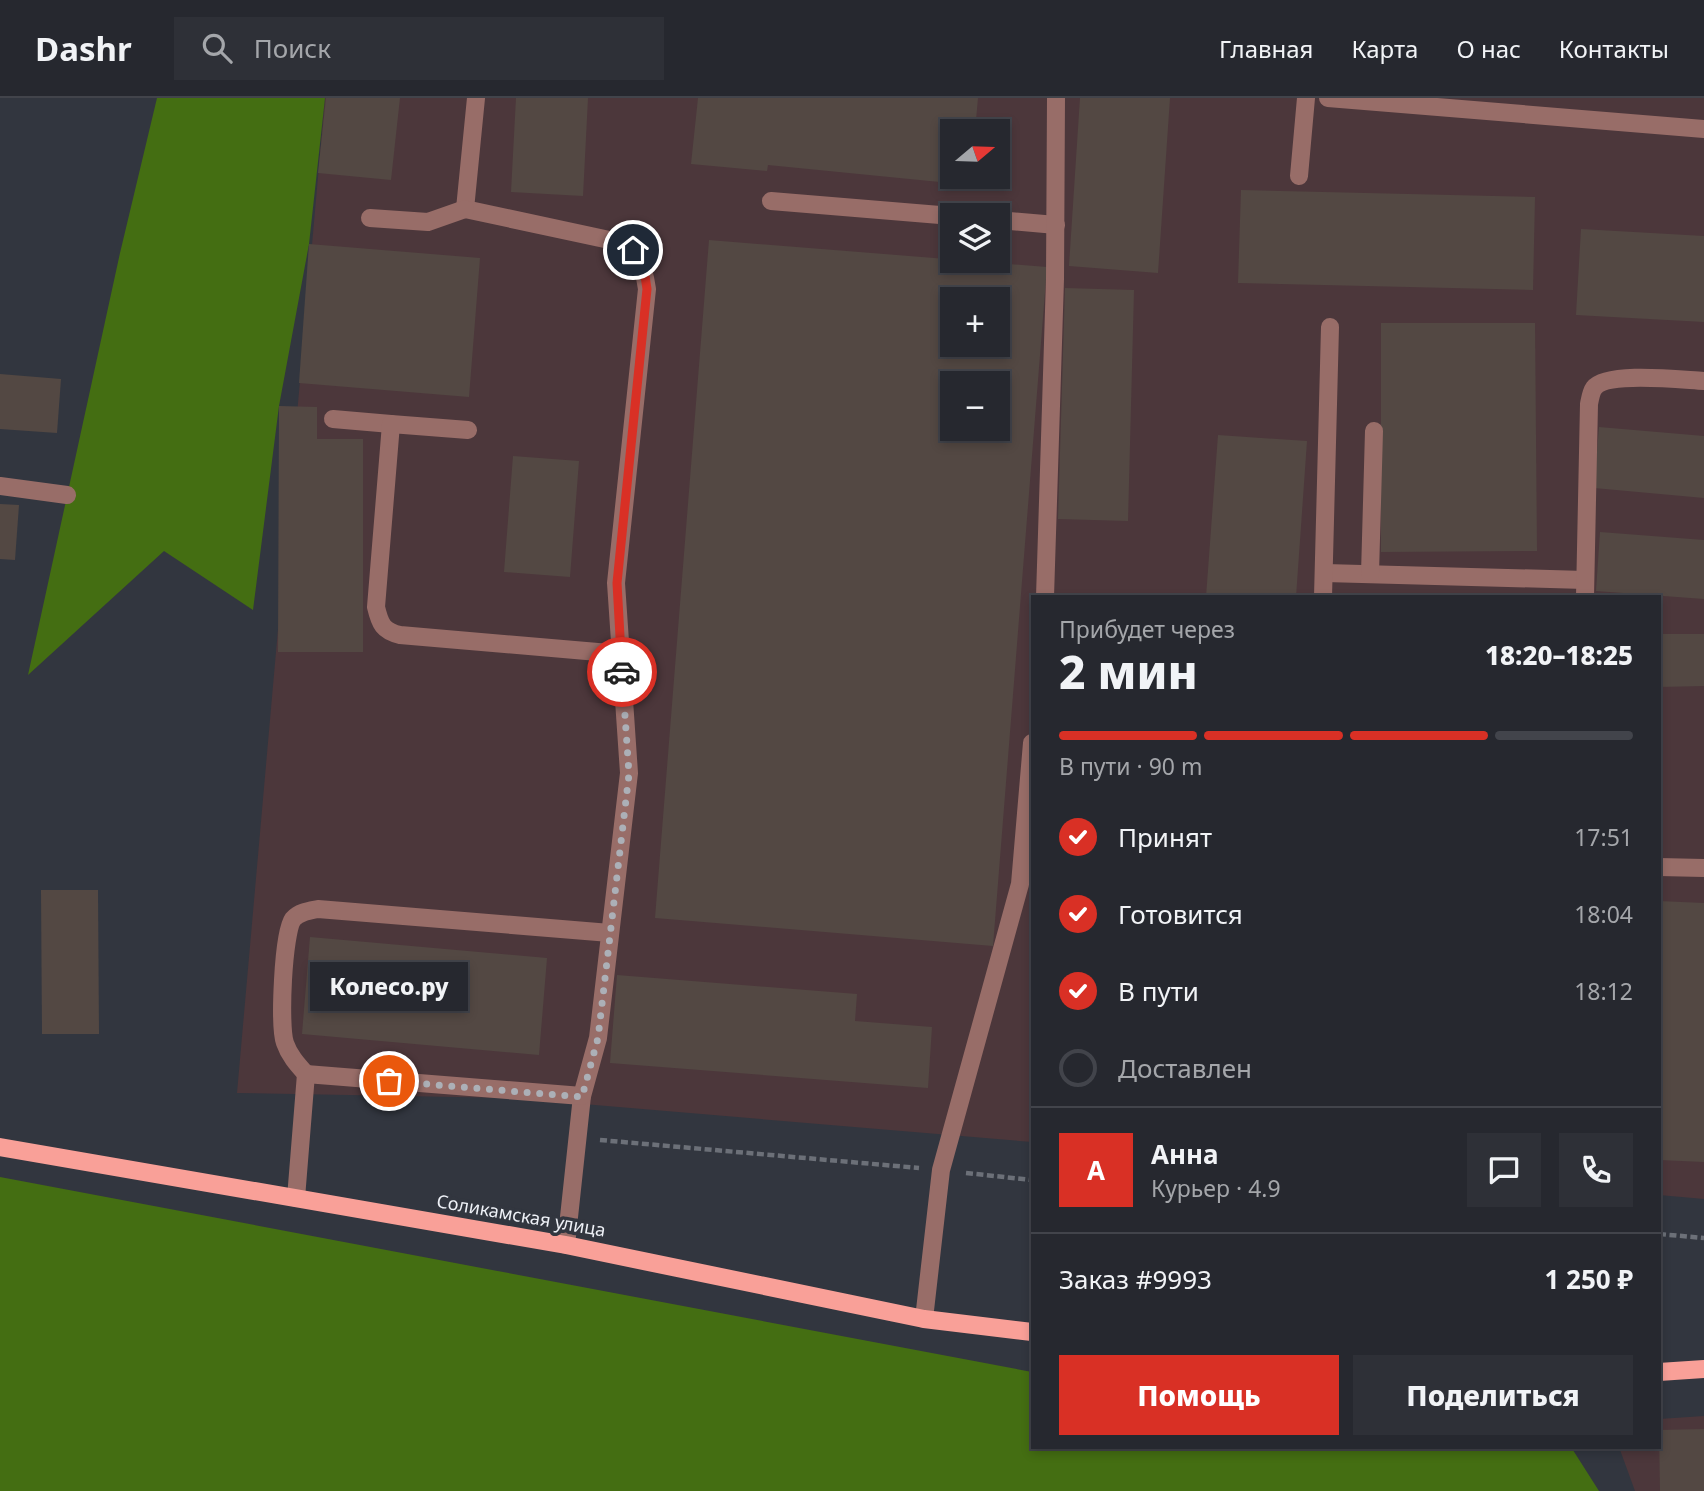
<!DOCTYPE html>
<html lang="ru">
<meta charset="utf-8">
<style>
body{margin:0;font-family:"Noto Sans",sans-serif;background:#2e3037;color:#f1f3f6;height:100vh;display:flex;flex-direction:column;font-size:26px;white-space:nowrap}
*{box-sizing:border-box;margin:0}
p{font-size:23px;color:#a4a6aa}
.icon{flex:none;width:38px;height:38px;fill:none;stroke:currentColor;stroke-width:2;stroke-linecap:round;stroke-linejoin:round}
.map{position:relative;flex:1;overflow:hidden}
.drawer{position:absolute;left:1031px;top:497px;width:630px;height:854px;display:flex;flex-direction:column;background:#26282f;border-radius:0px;box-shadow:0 4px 10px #0003,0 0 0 2px #42444b}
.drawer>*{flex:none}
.needle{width:46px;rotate:71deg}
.fabs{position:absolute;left:940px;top:21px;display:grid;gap:14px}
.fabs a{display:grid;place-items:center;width:70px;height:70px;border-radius:0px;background:#26282f;box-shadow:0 4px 10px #0003,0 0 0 2px #42444b;font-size:35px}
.pin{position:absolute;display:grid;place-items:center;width:60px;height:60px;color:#fff;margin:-30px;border:4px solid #fff;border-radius:50%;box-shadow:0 2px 7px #0007}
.courier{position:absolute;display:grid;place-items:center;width:70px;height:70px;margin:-35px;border:5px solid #d93025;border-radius:50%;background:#fff;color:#222;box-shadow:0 2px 9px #0007}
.bubble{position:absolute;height:49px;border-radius:0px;background:#26282f;box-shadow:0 4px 10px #0003,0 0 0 2px #42444b;font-size:23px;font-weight:800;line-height:49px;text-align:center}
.headline em{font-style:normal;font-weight:800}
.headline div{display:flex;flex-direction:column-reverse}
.headline{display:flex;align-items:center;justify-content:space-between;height:119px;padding:0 28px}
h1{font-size:46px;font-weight:800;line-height:52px}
.bar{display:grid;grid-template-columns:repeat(4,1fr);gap:10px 7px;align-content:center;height:84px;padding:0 28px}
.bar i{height:9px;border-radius:5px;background:#42444b}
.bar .active{background:#d93025}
.bar p{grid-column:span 4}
.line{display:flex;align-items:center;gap:18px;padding:0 28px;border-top:2px solid #42444b}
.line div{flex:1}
.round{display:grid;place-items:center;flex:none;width:74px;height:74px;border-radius:0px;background:#2e3037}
ol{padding:0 28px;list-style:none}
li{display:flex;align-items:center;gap:21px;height:77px}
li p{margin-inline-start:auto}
li .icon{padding:7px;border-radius:50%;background:#d93025;color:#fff;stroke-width:4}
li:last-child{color:#a4a6aa}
li i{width:38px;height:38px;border:4px solid #42444b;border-radius:50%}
.action{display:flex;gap:14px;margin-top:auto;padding:14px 28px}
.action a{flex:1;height:80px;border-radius:0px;background:#d93025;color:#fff;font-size:28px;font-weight:800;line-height:80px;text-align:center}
.action a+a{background:#2e3037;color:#f1f3f6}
header{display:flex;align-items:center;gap:42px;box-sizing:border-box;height:98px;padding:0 35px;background:#26282f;border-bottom:2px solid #42444b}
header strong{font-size:33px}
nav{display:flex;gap:38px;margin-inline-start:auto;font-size:24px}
.search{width:490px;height:63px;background:#2e3037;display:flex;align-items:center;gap:18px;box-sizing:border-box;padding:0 24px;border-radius:0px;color:#a4a6aa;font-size:26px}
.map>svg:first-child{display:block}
</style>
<header>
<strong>Dashr</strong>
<div class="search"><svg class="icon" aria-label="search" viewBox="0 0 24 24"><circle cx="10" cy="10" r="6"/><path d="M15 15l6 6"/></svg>Поиск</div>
<nav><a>Главная</a><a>Карта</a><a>О нас</a><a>Контакты</a></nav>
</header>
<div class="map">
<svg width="1704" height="1393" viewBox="0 0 1704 1393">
<rect width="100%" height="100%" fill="#32363f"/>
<g fill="#4c373b" fill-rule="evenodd">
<path d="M325,0H1704V1101L1659,1097V499H1032V1044L512,1000L237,995ZM952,33H998V79H952ZM952,117H998V163H952ZM952,201H998V247H952ZM952,285H998V331H952Z"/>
<polygon points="1704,1318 1704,1393 1635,1393 1619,1349 1659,1349 1659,1321"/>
</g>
<g fill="#446e12">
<polygon points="157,0 325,0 309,146 279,308 253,512 164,453 28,577 120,155"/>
<polygon points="0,1079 1032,1274 1032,1349 1571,1349 1599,1393 0,1393"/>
</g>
<g fill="#534843" fill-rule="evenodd">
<polygon points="326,0 400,0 391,82 318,75"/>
<polygon points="516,0 588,0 583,98 511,94"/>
<polygon points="698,0 978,0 975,33 952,33 952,79 971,79 970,87 768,67 767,73 691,66"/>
<polygon points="1080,0 1170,0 1158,175 1069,168"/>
<polygon points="1241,92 1535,99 1533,192 1238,185"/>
<polygon points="1581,131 1704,138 1704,224 1576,217"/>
<path d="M709,142L1047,169L993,848L655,820ZM952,201H998V247H952ZM952,285H998V331H952Z"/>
<polygon points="309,146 480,160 469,299 299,285"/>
<polygon points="1065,190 1134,192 1128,423 1058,421"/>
<polygon points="1381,225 1535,225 1537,453 1381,454"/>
<polygon points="0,276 61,281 57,335 0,331"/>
<polygon points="279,308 317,309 317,341 363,341 363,554 278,554"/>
<polygon points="1599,329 1704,338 1704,400 1594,390"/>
<polygon points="1218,337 1307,343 1296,499 1206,499"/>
<polygon points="513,358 579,363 570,479 504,474"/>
<polygon points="0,406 19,407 15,462 0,461"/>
<polygon points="1600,434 1704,442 1704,501 1596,493"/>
<polygon points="1659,536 1704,536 1704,588 1659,589"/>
<polygon points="41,792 98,792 99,936 42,936"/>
<polygon points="1659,803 1704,805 1704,1064 1659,1062"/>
<polygon points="310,839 547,860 539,957 302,936"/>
<polygon points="617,877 857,896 855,923 932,929 928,990 610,965"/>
<polygon points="1704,1331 1704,1393 1660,1393 1659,1332"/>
</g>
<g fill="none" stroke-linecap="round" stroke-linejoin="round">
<g stroke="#6c7078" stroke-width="4.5" stroke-dasharray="7 3.5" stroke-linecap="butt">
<polyline points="600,1042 919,1070"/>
<polyline points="966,1075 1032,1082"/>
<polyline points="1659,1136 1704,1140"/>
</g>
<g stroke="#986d68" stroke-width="18">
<path d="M476,0L465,111L614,143C639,154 643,164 647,191L616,485L629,675L598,940L582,998L566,1147"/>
<polyline points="1328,0 1704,31"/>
<polyline points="1299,78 1306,0"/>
<polyline points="771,103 952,118"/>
<polyline points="370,120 428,124 465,111"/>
<polyline points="998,122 1056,127"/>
<polyline points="333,321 391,326"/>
<path d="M468,332L391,326L376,509C380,526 383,533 400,537L621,556"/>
<polyline points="0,388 67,397"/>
<polyline points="1325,475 1585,482"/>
<polyline points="1370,476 1374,333"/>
<polyline points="1045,499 1055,181 1056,0"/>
<polyline points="1323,499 1330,229"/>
<path d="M1585,499L1589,306C1590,301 1591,294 1594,290C1607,273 1682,282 1704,283"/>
<polyline points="1659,769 1704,770"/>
<path d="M306,976C297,966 289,957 285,945C279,928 283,835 293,821C300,814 308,813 318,811L610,835"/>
<polyline points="296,1100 306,976 582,998"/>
<polyline points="924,1221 941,1072 1020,786 1032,645"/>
</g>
<g stroke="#f9a098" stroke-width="18">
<polyline points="0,1049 566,1147 924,1221 1032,1234"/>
<polyline points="1659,1274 1704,1271"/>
</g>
</g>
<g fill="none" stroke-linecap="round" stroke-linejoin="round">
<polyline stroke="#acb0b7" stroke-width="7" stroke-dasharray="0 12.6" points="389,983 582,999 598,940 629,676 622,574"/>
<polyline stroke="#d93025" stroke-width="9" points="622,574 617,485 647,191 643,165 633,152"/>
</g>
<g text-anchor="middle" stroke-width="7" stroke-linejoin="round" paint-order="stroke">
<g font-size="18" fill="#eef1f7" stroke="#32363f">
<text transform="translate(521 1118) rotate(10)" y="6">Соликамская улица</text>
</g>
</g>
</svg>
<div class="fabs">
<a><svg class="needle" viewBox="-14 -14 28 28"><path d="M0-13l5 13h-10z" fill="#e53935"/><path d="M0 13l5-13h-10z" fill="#a4a6aa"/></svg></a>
<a><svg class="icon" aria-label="layers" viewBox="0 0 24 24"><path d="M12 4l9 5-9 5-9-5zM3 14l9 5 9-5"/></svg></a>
<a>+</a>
<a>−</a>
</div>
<div class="pin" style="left:389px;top:983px;background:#ea580c"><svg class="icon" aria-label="bag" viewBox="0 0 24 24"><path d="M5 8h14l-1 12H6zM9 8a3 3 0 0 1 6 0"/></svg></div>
<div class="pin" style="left:633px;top:152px;background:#1f2937"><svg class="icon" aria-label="home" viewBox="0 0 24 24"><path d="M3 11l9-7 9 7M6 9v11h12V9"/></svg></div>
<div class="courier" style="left:622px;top:574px"><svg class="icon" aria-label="car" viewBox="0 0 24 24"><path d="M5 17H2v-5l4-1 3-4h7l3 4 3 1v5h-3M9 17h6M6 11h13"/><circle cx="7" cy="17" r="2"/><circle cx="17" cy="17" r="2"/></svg></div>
<div class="bubble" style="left:310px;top:864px;width:158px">Колесо.ру</div>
<section class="drawer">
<div class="headline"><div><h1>2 мин</h1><p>Прибудет через</p></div><em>18:20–18:25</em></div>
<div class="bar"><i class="active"></i><i class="active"></i><i class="active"></i><i></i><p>В пути · 90 m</p></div>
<ol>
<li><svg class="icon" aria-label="check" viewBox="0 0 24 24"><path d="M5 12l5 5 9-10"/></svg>Принят<p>17:51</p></li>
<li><svg class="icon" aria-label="check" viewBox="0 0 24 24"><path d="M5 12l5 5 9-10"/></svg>Готовится<p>18:04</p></li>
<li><svg class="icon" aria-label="check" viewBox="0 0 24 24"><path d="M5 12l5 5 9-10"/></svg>В пути<p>18:12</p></li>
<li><i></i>Доставлен</li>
</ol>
<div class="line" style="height:126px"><b class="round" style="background:#d93025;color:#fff">А</b><div><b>Анна</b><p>Курьер · 4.9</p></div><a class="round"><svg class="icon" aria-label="chat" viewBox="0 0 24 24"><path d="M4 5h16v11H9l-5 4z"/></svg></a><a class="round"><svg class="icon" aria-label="phone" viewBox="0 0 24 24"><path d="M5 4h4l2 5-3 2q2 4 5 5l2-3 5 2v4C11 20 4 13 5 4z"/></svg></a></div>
<div class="line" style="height:91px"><div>Заказ #9993</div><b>1 250 ₽</b></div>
<div class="action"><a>Помощь</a><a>Поделиться</a></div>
</section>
</div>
